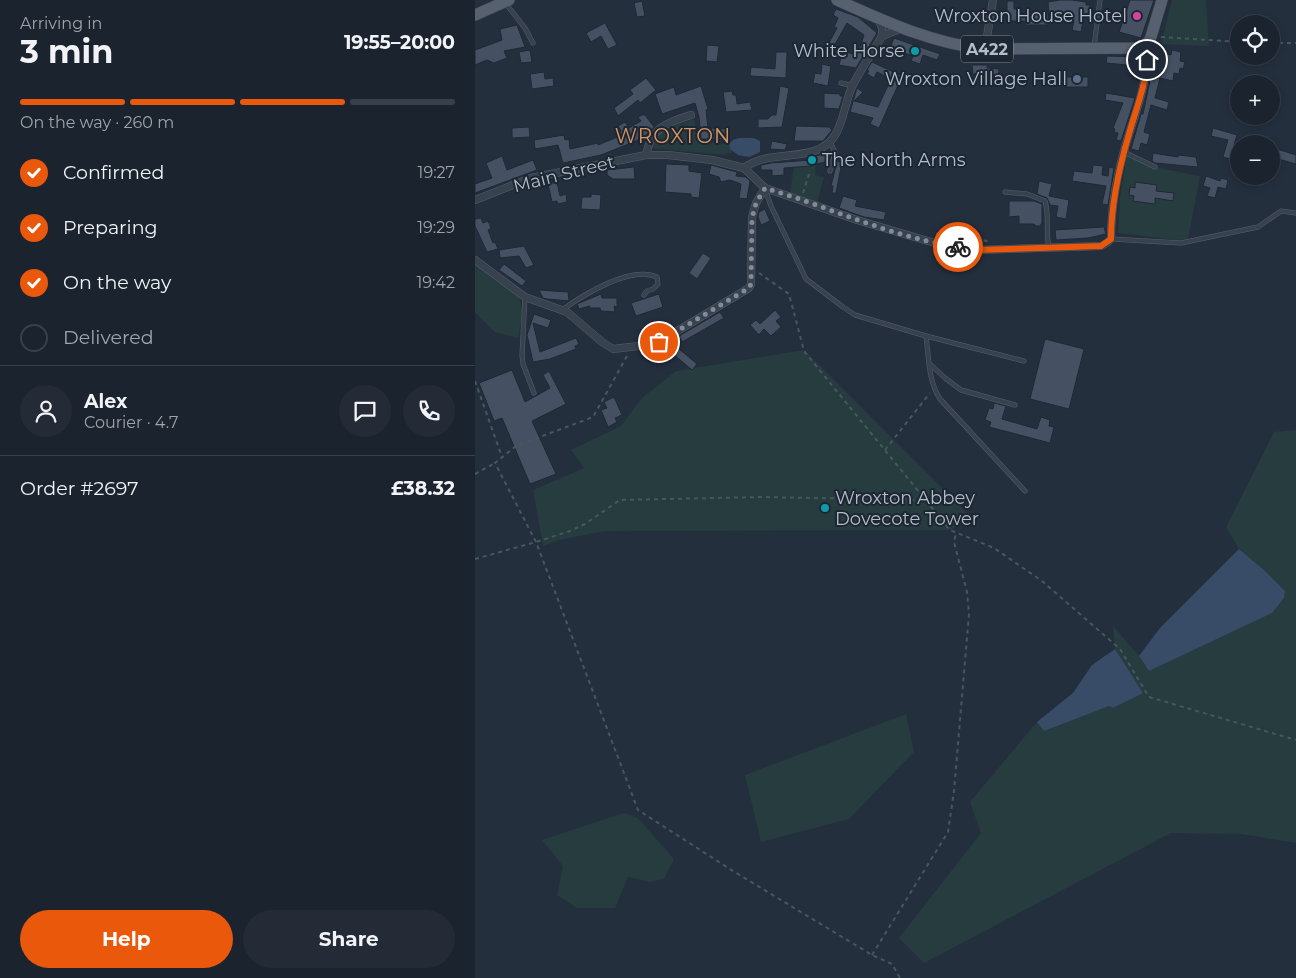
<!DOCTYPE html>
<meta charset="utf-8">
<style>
body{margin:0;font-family:Montserrat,sans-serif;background:#242b36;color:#f1f3f6;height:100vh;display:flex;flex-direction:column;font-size:19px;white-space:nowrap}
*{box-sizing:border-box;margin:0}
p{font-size:16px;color:#a0a4aa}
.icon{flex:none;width:28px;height:28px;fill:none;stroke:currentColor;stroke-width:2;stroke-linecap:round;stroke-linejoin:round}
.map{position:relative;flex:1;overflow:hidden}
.side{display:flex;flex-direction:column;background:#1b232e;width:475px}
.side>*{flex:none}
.buttons{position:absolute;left:755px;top:15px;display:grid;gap:10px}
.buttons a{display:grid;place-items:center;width:50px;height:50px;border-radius:50%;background:#1b232e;box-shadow:0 2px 8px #0003,0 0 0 1px #39404a;font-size:25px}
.pin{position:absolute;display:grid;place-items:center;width:42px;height:42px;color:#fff;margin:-21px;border:2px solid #fff;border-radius:50%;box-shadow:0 1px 5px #0007}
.courier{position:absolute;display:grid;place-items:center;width:50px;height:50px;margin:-25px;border:4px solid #ea580c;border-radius:50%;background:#fff;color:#222;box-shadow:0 1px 6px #0007}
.overview em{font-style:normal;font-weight:700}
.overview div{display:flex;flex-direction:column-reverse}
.overview{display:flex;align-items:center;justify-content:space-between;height:85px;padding:0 20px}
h1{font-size:32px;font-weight:700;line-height:38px}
.bar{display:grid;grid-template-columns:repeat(4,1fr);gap:8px 5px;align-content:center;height:60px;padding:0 20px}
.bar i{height:6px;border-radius:4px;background:#39404a}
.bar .on{background:#ea580c}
.bar p{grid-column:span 4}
.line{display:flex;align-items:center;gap:12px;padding:0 20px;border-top:1px solid #39404a}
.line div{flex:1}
.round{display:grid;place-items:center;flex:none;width:52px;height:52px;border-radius:26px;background:#242b36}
ol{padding:0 20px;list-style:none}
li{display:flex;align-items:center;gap:15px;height:55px}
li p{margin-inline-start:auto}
li .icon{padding:5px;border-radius:50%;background:#ea580c;color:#fff;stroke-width:4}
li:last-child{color:#a0a4aa}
li i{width:28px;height:28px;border:2px solid #39404a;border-radius:50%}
.button{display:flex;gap:10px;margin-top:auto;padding:10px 20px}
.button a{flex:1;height:58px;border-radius:30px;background:#ea580c;color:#fff;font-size:20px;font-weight:700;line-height:58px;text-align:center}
.button a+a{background:#242b36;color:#f1f3f6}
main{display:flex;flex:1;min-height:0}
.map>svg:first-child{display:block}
</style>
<main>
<section class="side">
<div class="overview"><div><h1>3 min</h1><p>Arriving in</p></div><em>19:55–20:00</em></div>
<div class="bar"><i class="on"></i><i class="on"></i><i class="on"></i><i></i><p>On the way · 260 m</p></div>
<ol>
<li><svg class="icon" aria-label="check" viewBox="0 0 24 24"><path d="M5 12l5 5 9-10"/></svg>Confirmed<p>19:27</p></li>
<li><svg class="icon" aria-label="check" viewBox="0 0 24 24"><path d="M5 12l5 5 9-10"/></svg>Preparing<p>19:29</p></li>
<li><svg class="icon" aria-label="check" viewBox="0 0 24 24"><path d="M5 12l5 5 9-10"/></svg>On the way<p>19:42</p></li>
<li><i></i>Delivered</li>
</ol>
<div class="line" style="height:90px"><a class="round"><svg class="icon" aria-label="person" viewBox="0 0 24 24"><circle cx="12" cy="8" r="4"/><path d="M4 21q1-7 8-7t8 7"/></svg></a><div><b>Alex</b><p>Courier · 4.7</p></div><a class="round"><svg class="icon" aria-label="chat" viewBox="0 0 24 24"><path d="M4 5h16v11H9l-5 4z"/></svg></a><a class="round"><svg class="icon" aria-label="phone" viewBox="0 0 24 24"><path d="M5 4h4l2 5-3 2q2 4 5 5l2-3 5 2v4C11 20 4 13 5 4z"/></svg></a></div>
<div class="line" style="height:65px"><div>Order #2697</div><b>£38.32</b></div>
<div class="button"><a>Help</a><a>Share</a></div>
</section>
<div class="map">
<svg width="821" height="978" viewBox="0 0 821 978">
<rect width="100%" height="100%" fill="#242f3e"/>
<g fill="#263c3f">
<polygon points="697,0 731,0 734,46 686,44"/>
<polygon points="219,119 224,142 254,144 255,149 258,152 249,155 177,148 187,130"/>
<polygon points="652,155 679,167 725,176 713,239 700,240 643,233 645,197"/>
<polygon points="341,164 340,175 349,177 342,203 315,193 319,167"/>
<polygon points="0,265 44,298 48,312 43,338 20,332 0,312"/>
<polygon points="329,350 497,518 475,530 129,531 84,540 68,546 58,490 109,468 96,450 146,426 167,398 201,371"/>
<polygon points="821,430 821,843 766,834 696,833 449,963 424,938 506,833 495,802 562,722 569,730 634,706 638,708 667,693 640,649 638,626 664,656 674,671 796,613 809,598 810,591 789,570 764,549 751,527 799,432"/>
<polygon points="431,714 439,752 374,819 286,842 270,775"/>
<polygon points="149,813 163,818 199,859 189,879 174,882 153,877 140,908 102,908 82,895 88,866 67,840"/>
</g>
<g fill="#394c67">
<polygon points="264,138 279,138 285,141 285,152 274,157 263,155 255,149 254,144 258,140"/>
<polygon points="764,549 789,570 810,591 809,598 797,613 674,671 664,656 685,628"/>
<polygon points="640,649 668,693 638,708 634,706 569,731 562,722 598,693 617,665"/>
</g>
<g fill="#455162" stroke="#1f2835">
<polygon points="585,0 597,0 611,2 611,5 615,5 613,16 609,15 606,32 597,30 599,21 574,17 573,2"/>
<polygon points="655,0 679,0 666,38 644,32"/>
<polygon points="167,1 170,16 162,17 159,3"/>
<polygon points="532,1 539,1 539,9 546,9 546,13 573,13 573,25 550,25 550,21 532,21"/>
<polygon points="361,9 383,17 402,33 381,68 364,65 368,50 377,54 379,48 384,50 389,35 372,23 359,46 354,43 362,28 359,27 363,18 358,15"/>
<polygon points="130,23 142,45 133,49 126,36 116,42 111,33"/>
<polygon points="42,25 50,47 29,51 32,58 19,63 12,60 0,65 0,50 27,40 25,29"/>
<polygon points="419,38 465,54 462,60 448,55 445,64 436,61 438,56 415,48"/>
<polygon points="232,45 244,46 242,62 231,61"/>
<polygon points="55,50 57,62 46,63 44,52"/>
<polygon points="697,50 706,52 705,61 710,62 708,69 705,68 704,74 699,73 698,81 685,78 680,98 694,102 692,110 676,105 669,132 675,134 672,145 666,143 664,151 656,149 666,114 668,114 681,52 696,55"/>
<polygon points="301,52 312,52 311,78 275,76 276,67 300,69"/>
<polygon points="632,56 665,57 664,66 631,63"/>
<polygon points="397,62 427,76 404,128 395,124 398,118 375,112 382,88 388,92 379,101 403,107 416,79 402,72 399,78 392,74 394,71 392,70"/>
<polygon points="347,64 356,66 353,86 338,83 340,73 346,74"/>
<polygon points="497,65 512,65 512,68 524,69 523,79 511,78 511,80 505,80 505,74 498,74"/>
<polygon points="69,72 70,79 78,78 79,86 57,89 55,74"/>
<rect x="590" y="77" width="23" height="10"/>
<polygon points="171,78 181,90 165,103 163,100 143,116 139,108 158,94 155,90"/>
<polygon points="226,86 233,109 231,110 233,128 252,129 253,140 226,139 224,117 220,103 187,114 180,94 199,87 201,95"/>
<polygon points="305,86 314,88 307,127 283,128 283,119 293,119 297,115 301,115"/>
<polygon points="257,91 258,95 261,95 262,104 275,102 277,110 251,112 248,92"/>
<polygon points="349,93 365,94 365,96 368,96 364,109 349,108"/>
<polygon points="631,93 660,98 646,141 641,140 643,133 639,132 640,129 638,128 648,103 630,100"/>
<polygon points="167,115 170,115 179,127 174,133 161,141 126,155 88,163 83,145 60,149 59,140 89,135 90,140 94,139 95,149 123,143 123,145 145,136 144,133 146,131 143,126 150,122 154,128 166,121 163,117"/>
<polygon points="321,126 354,127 357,130 348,141 319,141"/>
<polygon points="54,127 55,137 37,138 37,128"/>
<polygon points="738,128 762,135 755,159 748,157 753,140 736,136"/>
<polygon points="297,141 312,144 310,150 295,149"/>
<polygon points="796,147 821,155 821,164 796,157"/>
<polygon points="354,152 354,161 337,165 338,157"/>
<polygon points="678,153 703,157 703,155 721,157 723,167 680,163 677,161"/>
<polygon points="27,156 32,170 58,160 62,170 0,193 0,184 17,178 11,163"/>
<polygon points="335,160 336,166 309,168 309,175 297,176 297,170 286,170 286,165 296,163"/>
<polygon points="362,161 367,162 361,193 357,193 358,186 356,186"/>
<polygon points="191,164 214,165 214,171 227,173 224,198 216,197 216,194 190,192"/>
<polygon points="236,165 262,172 261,176 271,177 275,181 272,199 264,198 266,184 255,180 246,182 244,177 234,174"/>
<polygon points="618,165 628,166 627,175 633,176 634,167 639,168 633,205 627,204 631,186 597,181 599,171 617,173"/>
<polygon points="159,167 160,179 138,179 132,175 132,170"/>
<polygon points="731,176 745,181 746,178 753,180 751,189 743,187 740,198 732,196 735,188 728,186"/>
<polygon points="564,181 577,184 574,196 594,200 591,219 581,217 583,206 575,205 572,198 562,194"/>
<polygon points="82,182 85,196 91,194 92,202 83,204 82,201 77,202 73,184"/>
<polygon points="660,182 682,185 681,191 699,193 698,201 680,198 680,204 658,201 659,196 654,195 655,187 660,188"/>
<polygon points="116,194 126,195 125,210 106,209 107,197 116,197"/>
<polygon points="368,196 382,200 380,206 411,212 409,220 389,217 364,208"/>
<polygon points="534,201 559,201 567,204 567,223 565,226 561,226 559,224 544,224 544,216 534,217"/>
<polygon points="290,209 295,221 286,225 283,217 284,212"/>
<polygon points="6,218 8,223 13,221 16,228 13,230 18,243 20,242 23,249 12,252 0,226 0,219"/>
<polygon points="629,227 631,234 613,238 581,240 580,230"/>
<polygon points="49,246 59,265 51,268 44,256 25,258 24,250"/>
<polygon points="228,253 236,258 222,279 214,273"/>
<polygon points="29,264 51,281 47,286 24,270"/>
<polygon points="64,290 93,292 94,301 72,299 68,298"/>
<polygon points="126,294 127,298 142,298 142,307 139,306 140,312 126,311 125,308 114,308 115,306 104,309 102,304"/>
<polygon points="184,294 188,307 161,316 156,303"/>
<polygon points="300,310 306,317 301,321 306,327 296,336 289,329 284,335 275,325 281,320 285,324"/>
<polygon points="245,312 249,318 207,342 204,336"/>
<polygon points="59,314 76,320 73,328 58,323 65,352 101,338 104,344 100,346 101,349 75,359 58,362 52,335"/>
<polygon points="570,339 609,349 594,409 555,399"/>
<polygon points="203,348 222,364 217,370 198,354"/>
<polygon points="37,370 50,402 75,388 68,375 74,371 91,404 57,421 81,474 55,484 27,418 19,421 4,383"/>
<polygon points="139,397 147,415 140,418 142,422 133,427 126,410 132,408 129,402"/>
<polygon points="519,403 531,406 527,419 562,429 566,417 575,420 574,426 579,427 575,443 514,427 516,422 510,420 514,408 518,409"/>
</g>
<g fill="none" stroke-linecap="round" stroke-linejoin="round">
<g stroke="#565f6c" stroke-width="5">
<g id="lane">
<polyline points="31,4 50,28 58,43"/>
<polyline points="619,47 625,0"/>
<polyline points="366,83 378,86"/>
<polyline points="649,152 680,167"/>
<polyline points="355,171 360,153 355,141"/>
<polyline points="290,189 296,206 331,279 368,307 380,315 451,336 549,361"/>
<path d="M530,192L552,194L570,201C575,219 570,231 574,247"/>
<polyline points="636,239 706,243 783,227 806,211 821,213"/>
<polyline points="50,297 47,355 48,364 59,393"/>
<path d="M87,310C108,295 156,265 182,277L183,284L178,289L172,291L169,295"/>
<path d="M451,336C454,358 453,380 465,399L550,491"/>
<polyline points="456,365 470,378 486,390 540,405"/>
</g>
</g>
<g stroke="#565f6c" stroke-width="8">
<g id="street">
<polyline points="407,36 427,28"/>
<polyline points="510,49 518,0"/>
<path d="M171,155C177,127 191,123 216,115"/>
<path d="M269,168C290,152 318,159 342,150C368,140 367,111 376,89C384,71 397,54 407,36V28L403,18"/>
<path d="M0,200L56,178L171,155H193L237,160L269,168L290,188L382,220L463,244L501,250L626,246L632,243L636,239C636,209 641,180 649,151C658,117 675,82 671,46"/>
<polyline points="0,260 50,297 92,312 127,342 138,349 172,345 184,342 274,288 276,284 277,217 281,203 290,188"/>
</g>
</g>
<g stroke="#414a57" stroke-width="12">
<g id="primary">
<path d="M362,0C409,21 458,44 510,49L667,48L675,40L687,0"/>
<polyline points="0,15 34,0"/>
</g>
</g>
<g stroke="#44595c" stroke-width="2" stroke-dasharray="4 4" stroke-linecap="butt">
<polyline points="686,37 764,42"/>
<polyline points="796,43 821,43"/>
<polyline points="328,193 335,171"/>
<polyline points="461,234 513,241"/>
<polyline points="284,273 314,294 329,351 475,530 519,548 567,581 645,649 674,697 821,740"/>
<polyline points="152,356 118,417 41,446 20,463 61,542 163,810 258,871 397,955 417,964 425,978"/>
<polyline points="0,381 27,457"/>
<polyline points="410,450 455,393"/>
<polyline points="0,474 20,463"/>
<polyline points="0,559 61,542 95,531 110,524 145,500 286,497 452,500"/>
<polyline points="397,955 473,832 479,791 494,614 492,592 479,542 481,533"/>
</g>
<use href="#lane" stroke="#38414e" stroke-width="4"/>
<use href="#street" stroke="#38414e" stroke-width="7"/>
<use href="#primary" stroke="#56606e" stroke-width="11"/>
</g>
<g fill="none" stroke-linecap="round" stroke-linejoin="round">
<path stroke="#828b98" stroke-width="5" stroke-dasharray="0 9" d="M184,342L274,288L276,284L277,218L281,203L290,188C354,207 416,237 483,247"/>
<path stroke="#ea580c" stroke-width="6" d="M483,247L501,250L626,246L636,239C636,203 644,168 654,134C661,109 671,85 672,60"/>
</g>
<circle fill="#d1479c" stroke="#1d2633" stroke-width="2" cx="662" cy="16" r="5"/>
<g fill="#0f9aa8" stroke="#1d2633" stroke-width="2">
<circle cx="440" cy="51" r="5"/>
<circle cx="337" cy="160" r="5"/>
<circle cx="350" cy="508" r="5"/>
</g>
<circle fill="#5c6f8a" stroke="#1d2633" stroke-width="2" cx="602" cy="79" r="5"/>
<g text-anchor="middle" stroke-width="4" stroke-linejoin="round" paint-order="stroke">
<rect fill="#1d2633" stroke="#878f9c" stroke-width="1" x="486" y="35.5" width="52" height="27" rx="4"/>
<g font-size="16" font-weight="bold" fill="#b4bcc9">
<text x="512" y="55">A422</text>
</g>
<g font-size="18" fill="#b4bcc9" stroke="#1d2633" text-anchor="end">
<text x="652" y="22">Wroxton House Hotel</text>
<text x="430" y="57">White Horse</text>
<text x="592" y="85">Wroxton Village Hall</text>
<text x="347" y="166" text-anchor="start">The North Arms</text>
<text x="360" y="504" text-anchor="start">Wroxton Abbey<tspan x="360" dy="21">Dovecote Tower</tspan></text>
</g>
<g font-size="18" fill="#b4bcc9" stroke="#1d2633">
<text transform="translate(89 174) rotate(-14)" y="6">Main Street</text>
</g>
<g font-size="20" letter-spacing="1" fill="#d59563" stroke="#1d2633">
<text x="198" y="143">WROXTON</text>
</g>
</g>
</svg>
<div class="buttons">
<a><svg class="icon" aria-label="locate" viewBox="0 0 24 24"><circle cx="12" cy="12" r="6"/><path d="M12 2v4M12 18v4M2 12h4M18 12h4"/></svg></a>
<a>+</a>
<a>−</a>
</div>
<div class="pin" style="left:184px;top:342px;background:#ea580c"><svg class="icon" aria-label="bag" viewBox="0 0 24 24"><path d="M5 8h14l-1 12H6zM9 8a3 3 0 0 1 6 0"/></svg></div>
<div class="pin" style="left:672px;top:60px;background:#1f2937"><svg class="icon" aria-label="home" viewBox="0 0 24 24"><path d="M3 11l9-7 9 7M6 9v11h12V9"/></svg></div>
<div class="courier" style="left:483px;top:247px"><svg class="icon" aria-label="bike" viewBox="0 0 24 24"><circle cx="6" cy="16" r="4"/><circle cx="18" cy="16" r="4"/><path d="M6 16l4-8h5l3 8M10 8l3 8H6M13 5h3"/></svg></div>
</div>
</main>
